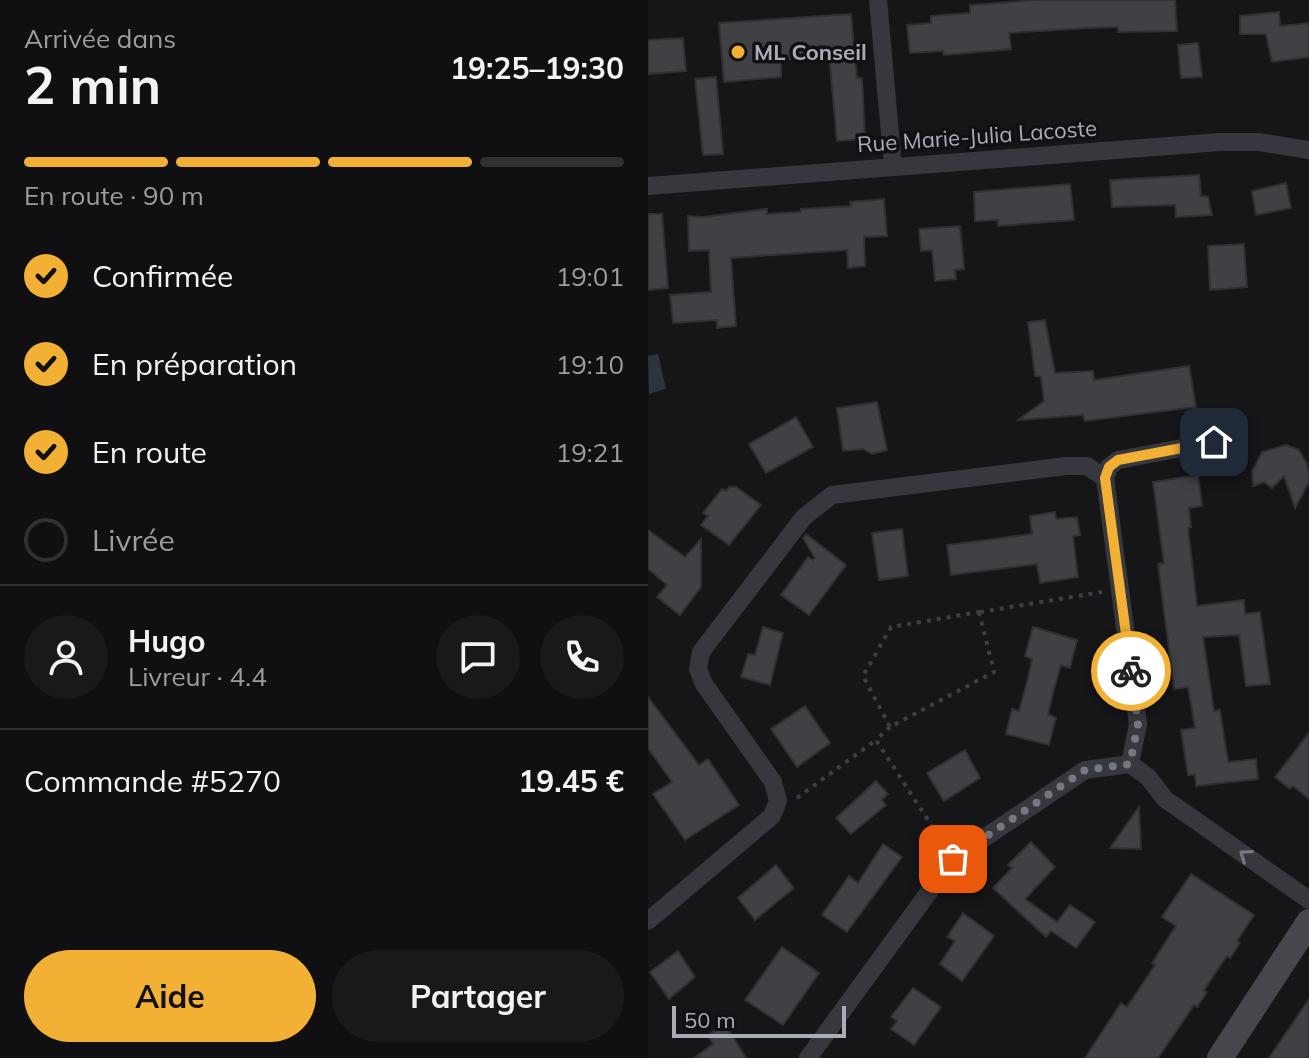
<!DOCTYPE html>
<html lang="fr">
<meta charset="utf-8">
<style>
body{margin:0;font-family:Mulish,sans-serif;background:#19191b;color:#f1f3f6;height:100vh;display:flex;flex-direction:column;font-size:30px;white-space:nowrap}
*{box-sizing:border-box;margin:0}
p{font-size:26px;color:#9c9d9f}
.icon{flex:none;width:44px;height:44px;fill:none;stroke:currentColor;stroke-width:2;stroke-linecap:round;stroke-linejoin:round}
.map{position:relative;flex:1;overflow:hidden}
.panel{display:flex;flex-direction:column;background:#101012;width:648px}
.panel>*{flex:none}
.scale{position:absolute;left:24px;bottom:20px;width:174px;box-sizing:border-box;padding-left:8px;border:4px solid #a8adb8;border-top:0;font-size:22px;line-height:28px;white-space:nowrap;color:#a8adb8;-webkit-text-stroke:6px #111113;paint-order:stroke}
.pin{position:absolute;display:grid;place-items:center;width:68px;height:68px;color:#fff;margin:-34px;border-radius:16px;box-shadow:0 4px 12px #0006}
.courier{position:absolute;display:grid;place-items:center;width:80px;height:80px;margin:-40px;border:6px solid #f2b134;border-radius:50%;background:#fff;color:#222;box-shadow:0 2px 10px #0007}
.overview em{font-style:normal;font-weight:700}
.overview div{display:flex;flex-direction:column-reverse}
.overview{display:flex;align-items:center;justify-content:space-between;height:136px;padding:0 24px}
h1{font-size:52px;font-weight:700;line-height:60px}
.bar{display:grid;grid-template-columns:repeat(4,1fr);gap:12px 8px;align-content:center;height:96px;padding:0 24px}
.bar i{height:10px;border-radius:6px;background:#303032}
.bar .current{background:#f2b134}
.bar p{grid-column:span 4}
.line{display:flex;align-items:center;gap:20px;padding:0 24px;border-top:2px solid #303032}
.line div{flex:1}
.round{display:grid;place-items:center;flex:none;width:84px;height:84px;border-radius:42px;background:#19191b}
ol{padding:0 24px;list-style:none}
li{display:flex;align-items:center;gap:24px;height:88px}
li p{margin-inline-start:auto}
li .icon{padding:8px;border-radius:50%;background:#f2b134;color:#111;stroke-width:4}
li:last-child{color:#9c9d9f}
li i{width:44px;height:44px;border:4px solid #303032;border-radius:50%}
.primary-button{display:flex;gap:16px;margin-top:auto;padding:16px 24px}
.primary-button a{flex:1;height:92px;border-radius:48px;background:#f2b134;color:#111;font-size:32px;font-weight:700;line-height:92px;text-align:center}
.primary-button a+a{background:#19191b;color:#f1f3f6}
main{display:flex;flex:1;min-height:0}
.map>svg:first-child{display:block}
</style>
<main>
<section class="panel">
<div class="overview"><div><h1>2 min</h1><p>Arrivée dans</p></div><em>19:25–19:30</em></div>
<div class="bar"><i class="current"></i><i class="current"></i><i class="current"></i><i></i><p>En route · 90 m</p></div>
<ol>
<li><svg class="icon" aria-label="check" viewBox="0 0 24 24"><path d="M5 12l5 5 9-10"/></svg>Confirmée<p>19:01</p></li>
<li><svg class="icon" aria-label="check" viewBox="0 0 24 24"><path d="M5 12l5 5 9-10"/></svg>En préparation<p>19:10</p></li>
<li><svg class="icon" aria-label="check" viewBox="0 0 24 24"><path d="M5 12l5 5 9-10"/></svg>En route<p>19:21</p></li>
<li><i></i>Livrée</li>
</ol>
<div class="line" style="height:144px"><a class="round"><svg class="icon" aria-label="person" viewBox="0 0 24 24"><circle cx="12" cy="8" r="4"/><path d="M4 21q1-7 8-7t8 7"/></svg></a><div><b>Hugo</b><p>Livreur · 4.4</p></div><a class="round"><svg class="icon" aria-label="chat" viewBox="0 0 24 24"><path d="M4 5h16v11H9l-5 4z"/></svg></a><a class="round"><svg class="icon" aria-label="phone" viewBox="0 0 24 24"><path d="M5 4h4l2 5-3 2q2 4 5 5l2-3 5 2v4C11 20 4 13 5 4z"/></svg></a></div>
<div class="line" style="height:104px"><div>Commande #5270</div><b>19.45 €</b></div>
<div class="primary-button"><a>Aide</a><a>Partager</a></div>
</section>
<div class="map">
<svg width="661" height="1058" viewBox="0 0 661 1058">
<rect width="100%" height="100%" fill="#161618"/>
<polygon fill="#2c353c" points="10,354 18,389 1,394 0,356"/>
<g fill="#404145" stroke="#303034" stroke-width="2">
<polygon points="390,0 527,0 529,31 470,32 470,27 441,28 361,33 363,49 296,55 295,51 262,53 259,25 283,23 283,16 322,13 322,5"/>
<polygon points="631,12 632,26 661,23 661,57 624,62 618,34 592,34 592,16"/>
<polygon points="203,14 209,78 214,78 217,139 189,141 181,54 133,60 133,77 76,82 71,23"/>
<polygon points="35,38 38,71 0,74 0,40"/>
<polygon points="550,43 554,77 533,78 530,45"/>
<polygon points="68,77 75,154 55,155 47,79"/>
<polygon points="551,175 553,196 560,197 564,215 528,217 527,205 464,207 462,180"/>
<polygon points="638,183 643,208 608,215 604,191"/>
<polygon points="422,184 426,220 350,226 350,220 327,221 326,192"/>
<polygon points="236,199 239,236 216,237 217,266 200,268 199,250 83,258 88,326 69,328 69,320 25,323 22,295 63,292 61,250 41,251 40,216 55,217 119,209 119,214 153,212 153,209 203,206 202,202"/>
<polygon points="0,214 14,214 20,288 0,290"/>
<polygon points="312,226 316,269 307,270 308,279 287,281 284,250 273,251 271,229"/>
<polygon points="596,244 599,287 562,290 560,246"/>
<polygon points="397,320 407,373 445,371 446,380 541,366 548,407 437,421 435,415 370,420 396,401 393,377 387,376 380,322"/>
<polygon points="229,402 239,450 224,454 215,449 195,451 189,408"/>
<polygon points="148,417 165,447 118,473 101,444"/>
<polygon points="638,445 651,450 659,464 661,475 661,482 647,508 636,476 624,488 616,482 605,486 604,471 614,452"/>
<polygon points="550,475 554,506 541,508 543,527 540,528 549,606 596,600 597,614 612,612 622,684 598,686 591,635 555,637 566,711 572,710 580,762 608,759 610,779 548,786 547,775 540,775 533,730 547,728 540,687 526,689 510,564 516,563 505,482"/>
<polygon points="81,487 88,487 113,505 81,545 53,525 60,516 55,513 74,489 78,491"/>
<polygon points="407,512 408,519 429,517 432,535 425,536 430,577 392,583 389,564 303,575 299,545 384,534 382,516"/>
<polygon points="254,529 260,576 231,580 224,533"/>
<polygon points="0,530 37,557 53,539 53,587 32,615 9,597 19,585 0,569"/>
<polygon points="158,534 198,565 161,615 133,595 160,557 165,560 167,558 155,538"/>
<polygon points="115,627 135,633 122,685 93,677 100,654 107,655"/>
<polygon points="385,627 429,640 422,668 413,665 406,689 400,714 408,718 401,745 358,734 364,709 371,711 379,682 384,659 377,656"/>
<polygon points="0,697 51,765 60,759 91,805 37,840 5,794 24,782 0,748"/>
<polygon points="157,706 182,743 149,767 123,729"/>
<polygon points="661,733 661,799 645,786 642,789 627,777"/>
<polygon points="317,750 332,778 296,801 279,773"/>
<polygon points="228,781 240,794 234,800 238,805 203,834 188,818"/>
<polygon points="491,807 493,849 462,848"/>
<polygon points="383,842 407,867 377,899 409,922 422,905 447,922 428,948 403,931 398,937 345,888 364,868 360,865"/>
<polygon points="235,844 254,857 199,932 174,915 201,876 210,883"/>
<polygon points="128,865 146,888 107,920 90,898"/>
<polygon points="543,874 606,915 589,941 592,943 582,958 579,956 556,990 559,992 549,1007 546,1005 510,1058 437,1058 473,1003 479,1007 507,965 504,963 528,926 514,917"/>
<polygon points="315,913 346,936 314,981 292,964 307,941 299,937"/>
<polygon points="134,947 171,973 135,1025 97,1000"/>
<polygon points="30,951 47,977 21,999 2,972"/>
<polygon points="265,988 293,1007 266,1045 243,1029 249,1021 243,1017"/>
<polygon points="661,999 661,1058 621,1058"/>
<polygon points="77,1024 98,1058 46,1058 65,1044 60,1035"/>
</g>
<g fill="none" stroke-linecap="round" stroke-linejoin="round">
<g stroke="#3d3f44" stroke-width="4" stroke-dasharray="4 6" stroke-linecap="butt">
<polygon points="331,612 346,672 242,727 215,676 243,627"/>
<polyline points="332,612 454,592"/>
<polyline points="242,727 228,740 295,843"/>
<polyline points="149,798 228,740"/>
</g>
<g stroke="#37383d" stroke-width="18">
<polyline points="230,0 245,167"/>
<polyline points="0,186 572,142 611,142 661,150"/>
<polyline points="457,478 490,724 482,764"/>
<polyline points="0,921 124,816 130,801 125,782 56,684 50,669 53,652 156,517 184,495 418,466 439,466 457,478 461,467 470,460 566,442"/>
<polyline points="160,1058 305,859 437,770 482,764 500,777 517,799 661,900"/>
</g>
<polyline stroke="#45474d" stroke-width="26" points="572,1058 661,922"/>
</g>
<defs><path id="oneway-chevron" d="M-2-3.5L2.5 0L-2 3.5" fill="none" stroke-width="1.6" stroke-linecap="round" stroke-linejoin="round" transform="scale(2)"/></defs>
<use stroke="#757881" href="#oneway-chevron" transform="translate(597 855) rotate(-145)"/>
<g fill="none" stroke-linecap="round" stroke-linejoin="round">
<polyline stroke="#757880" stroke-width="8" stroke-dasharray="0 14.4" points="305,859 437,770 482,764 490,724 483,671"/>
<polyline stroke="#f2b134" stroke-width="10" points="483,671 457,478 461,467 470,460 566,442"/>
</g>
<circle fill="#f2b134" stroke="#111113" stroke-width="3" cx="90" cy="52" r="8"/>
<g text-anchor="middle" stroke-width="7" stroke-linejoin="round" paint-order="stroke">
<g font-size="22" font-weight="bold" fill="#a8adb8" stroke="#111113" text-anchor="start">
<text x="106" y="60">ML Conseil</text>
</g>
<g font-size="22" fill="#a8adb8" stroke="#111113">
<text transform="translate(329 136) rotate(-4)" y="8">Rue Marie-Julia Lacoste</text>
</g>
</g>
</svg>
<div class="scale">50 m</div>
<div class="pin" style="left:305px;top:859px;background:#ea580c"><svg class="icon" aria-label="bag" viewBox="0 0 24 24"><path d="M5 8h14l-1 12H6zM9 8a3 3 0 0 1 6 0"/></svg></div>
<div class="pin" style="left:566px;top:442px;background:#1f2937"><svg class="icon" aria-label="home" viewBox="0 0 24 24"><path d="M3 11l9-7 9 7M6 9v11h12V9"/></svg></div>
<div class="courier" style="left:483px;top:671px"><svg class="icon" aria-label="bike" viewBox="0 0 24 24"><circle cx="6" cy="16" r="4"/><circle cx="18" cy="16" r="4"/><path d="M6 16l4-8h5l3 8M10 8l3 8H6M13 5h3"/></svg></div>
</div>
</main>
